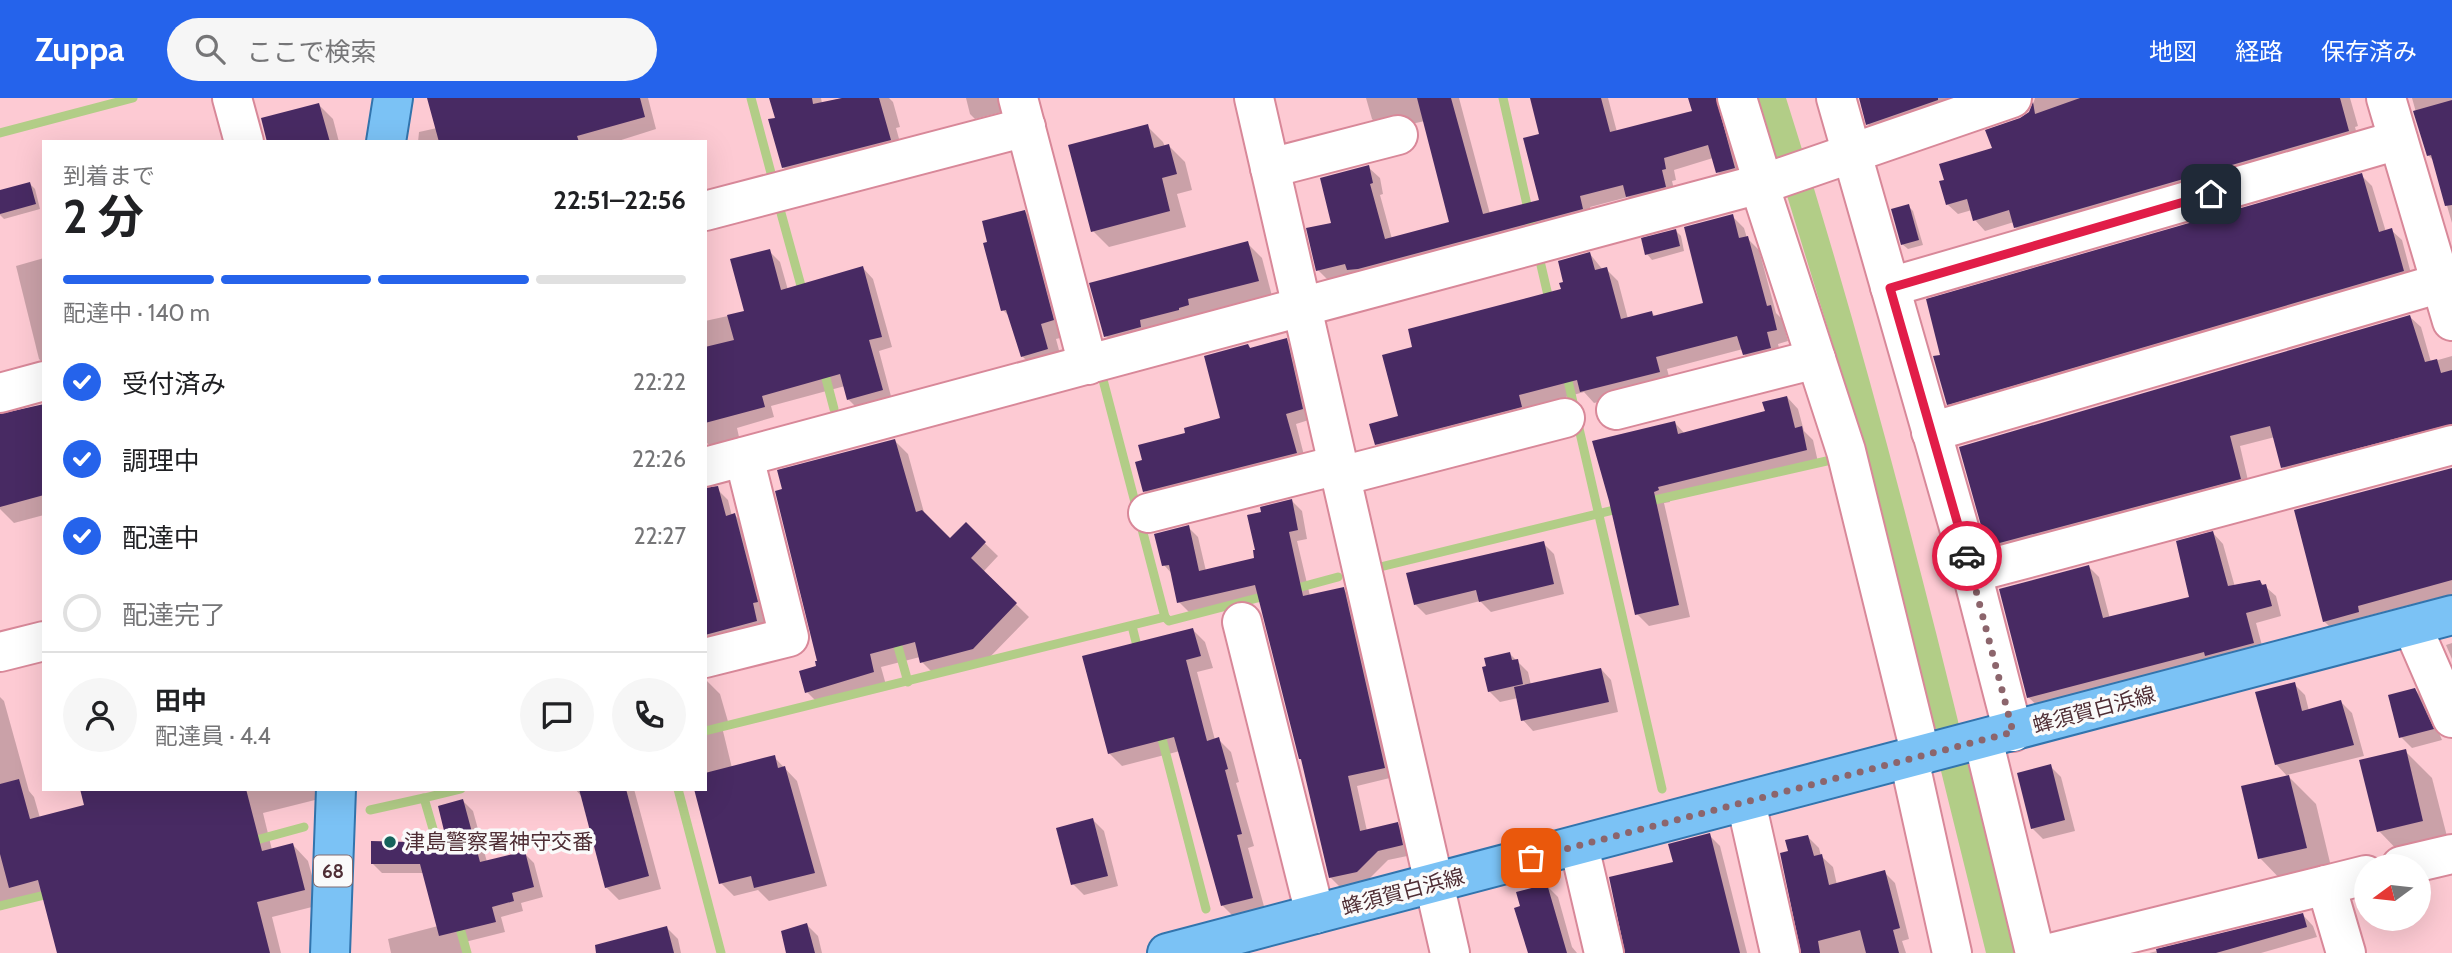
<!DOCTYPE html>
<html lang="ja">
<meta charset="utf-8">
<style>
body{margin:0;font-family:Cabin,"Noto Sans JP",sans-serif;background:#f6f6f6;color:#202124;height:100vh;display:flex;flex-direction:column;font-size:26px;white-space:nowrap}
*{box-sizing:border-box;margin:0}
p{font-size:23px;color:#757577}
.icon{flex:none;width:38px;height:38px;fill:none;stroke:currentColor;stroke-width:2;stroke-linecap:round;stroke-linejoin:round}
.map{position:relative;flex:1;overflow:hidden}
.sheet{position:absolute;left:42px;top:42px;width:665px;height:651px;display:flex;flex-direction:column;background:#fff;border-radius:0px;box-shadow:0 7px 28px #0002}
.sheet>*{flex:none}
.needle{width:46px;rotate:255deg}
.tools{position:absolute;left:2354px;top:756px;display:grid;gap:14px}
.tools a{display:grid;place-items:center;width:77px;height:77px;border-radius:50%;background:#fff;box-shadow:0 7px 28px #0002;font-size:35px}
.pin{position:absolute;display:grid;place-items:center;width:60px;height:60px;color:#fff;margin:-30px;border-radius:14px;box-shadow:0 4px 10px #0006}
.courier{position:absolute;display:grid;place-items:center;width:70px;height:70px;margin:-35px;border:5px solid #e11d48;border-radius:50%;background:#fff;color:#222;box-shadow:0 2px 9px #0007}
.summary em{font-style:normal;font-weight:700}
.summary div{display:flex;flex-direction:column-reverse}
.summary{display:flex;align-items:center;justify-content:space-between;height:119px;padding:0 21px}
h1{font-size:46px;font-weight:700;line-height:52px}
.bar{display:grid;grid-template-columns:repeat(4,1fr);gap:10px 7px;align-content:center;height:84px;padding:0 21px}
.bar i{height:9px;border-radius:5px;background:#e0e0e0}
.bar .current{background:#2563eb}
.bar p{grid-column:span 4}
.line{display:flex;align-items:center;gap:18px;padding:0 21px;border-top:2px solid #e0e0e0}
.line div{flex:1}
.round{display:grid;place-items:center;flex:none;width:74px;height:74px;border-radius:37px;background:#f6f6f6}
ol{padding:0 21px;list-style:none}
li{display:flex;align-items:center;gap:21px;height:77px}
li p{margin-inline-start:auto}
li .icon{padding:7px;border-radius:50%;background:#2563eb;color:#fff;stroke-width:4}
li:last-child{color:#757577}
li i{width:38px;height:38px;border:4px solid #e0e0e0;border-radius:50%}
header{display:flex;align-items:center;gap:42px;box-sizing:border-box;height:98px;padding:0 35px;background:#2563eb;color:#fff}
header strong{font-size:33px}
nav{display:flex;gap:38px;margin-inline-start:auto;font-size:24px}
.search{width:490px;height:63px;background:#f6f6f6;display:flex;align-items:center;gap:18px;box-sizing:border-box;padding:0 24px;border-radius:38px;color:#757577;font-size:26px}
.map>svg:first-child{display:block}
</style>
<header>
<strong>Zuppa</strong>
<div class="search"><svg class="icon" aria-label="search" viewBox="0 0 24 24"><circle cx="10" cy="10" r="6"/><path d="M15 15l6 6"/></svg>ここで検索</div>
<nav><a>地図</a><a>経路</a><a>保存済み</a></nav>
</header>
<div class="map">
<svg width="2452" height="855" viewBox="0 0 2452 855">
<rect width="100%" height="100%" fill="#fdcad3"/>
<path fill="#b2cd87" d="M1757,0H1786C1875,281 1946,568 2014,855H1986L1847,293Z"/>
<g fill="#0003">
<polygon points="429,0 648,0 656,31 615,44 418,44 419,34 437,30"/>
<polygon points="771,0 821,0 822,5 842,0 889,0 893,4 900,29 896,30 903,55 797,83 783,69 777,21"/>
<polygon points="966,0 999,0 1002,14 975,21 970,16"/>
<polygon points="1366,0 1459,0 1490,116 1541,103 1541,37 1531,0 1608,0 1617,34 1694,14 1690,0 1729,0 1746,81 1729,85 1718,74 1713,60 1674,72 1676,82 1672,83 1676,100 1639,110 1628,99 1590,109 1593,122 1329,183 1318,172 1333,126 1368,69 1380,80 1383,96 1380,97 1392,141 1451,125 1425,23 1383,32 1372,21"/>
<polygon points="1860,0 1983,0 1879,37 1868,26"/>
<polygon points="2035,0 2350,0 2358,28 2355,29 2359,44 2026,140 2015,129 2014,124 1985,133 1975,122 1972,112 1958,116 1947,106 2020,22 2030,15"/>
<polygon points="2412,0 2452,0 2452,125 2434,63 2428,57"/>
<polygon points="319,7 333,21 339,44 269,44"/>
<polygon points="1147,28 1163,44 1165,49 1169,48 1185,64 1192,92 1177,96 1186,129 1109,149 1093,133"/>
<polygon points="2361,77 2372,88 2386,134 2391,132 2402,142 2413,183 1959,316 1948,306"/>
<polygon points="30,86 35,91 40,111 4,121 0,117 0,94"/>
<polygon points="1908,108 1913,113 1923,147 1908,151 1902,146"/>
<polygon points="1024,113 1040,129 1068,238 1056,241 1063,267 1038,274 1022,258 1010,219 1003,212"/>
<polygon points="1732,118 1744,130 1747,140 1759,152 1776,215 1782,221 1788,243 1778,246 1782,262 1756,268 1744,256 1743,251 1667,271 1671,286 1594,305 1584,294 1530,309 1533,320 1388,358 1377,346 1401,319 1414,250 1563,192 1590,156 1603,172 1606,171 1618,183 1628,221 1652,215 1656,219 1706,206"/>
<polygon points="1676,133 1681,138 1684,153 1652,162 1647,156"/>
<polygon points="1247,145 1262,160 1272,198 1121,253 1106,238"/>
<polygon points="769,153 780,164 788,192 863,170 873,181 892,249 879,253 892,302 859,312 848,301 845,288 771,308 774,319 737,330 739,339 709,347 705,343 705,223 746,214"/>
<polygon points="44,160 44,266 39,261 16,168"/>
<polygon points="2410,219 2421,229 2431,264 2452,258 2452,338 2293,380 2283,369 2275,339 2240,348 2250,391 2004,457 1986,434"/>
<polygon points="1286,242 1297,253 1312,321 1296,326 1306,365 1156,403 1145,393 1188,336 1222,321 1248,248 1252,252"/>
<polygon points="1787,299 1798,311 1804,333 1813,342 1818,364 1669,401 1670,404 1664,405 1690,519 1649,528 1637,516 1611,403 1675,325 1685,336 1767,315"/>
<polygon points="44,307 44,417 14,425 0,411 0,318"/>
<polygon points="895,343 908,356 925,418 950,442 966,427 998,458 983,474 1029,519 986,563 935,577 922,564 920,559 881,569 886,587 820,607 807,594 819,569"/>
<polygon points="2452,371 2452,496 2367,518 2369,525 2335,534 2324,523"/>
<polygon points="717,391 728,402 732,418 735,417 746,428 767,514 762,516 767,533 714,548 705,539 705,394"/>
<polygon points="1292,403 1302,413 1307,441 1297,443 1310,498 1343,491 1353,501 1394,679 1357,688 1367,733 1397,726 1407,736 1412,757 1388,762 1367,783 1340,789 1330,779 1304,664 1300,661 1260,498 1189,514 1179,504 1173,477 1164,467 1188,429 1198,439 1206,473 1257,461"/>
<polygon points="2213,435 2223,446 2235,489 2260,484 2276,498 2281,518 2256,525 2264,555 2039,609 2028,599 2088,468 2099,479 2110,521 2191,500"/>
<polygon points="1543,445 1554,456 1564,496 1491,514 1480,503 1426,517 1415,506"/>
<polygon points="1193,532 1205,544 1213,570 1197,574 1215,642 1218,641 1231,654 1239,684 1236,685 1254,748 1248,750 1265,812 1235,820 1223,808 1180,653 1122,668 1109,655"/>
<polygon points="2452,545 2452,561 2446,547"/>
<polygon points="1510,556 1528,574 1531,587 1601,571 1611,582 1618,614 1533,633 1523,622 1518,600 1500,604 1489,593 1488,569"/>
<polygon points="707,583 720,596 729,627 722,629 732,670 774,659 797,683 827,788 769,803 758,792 734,798 721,785 705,691 705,584"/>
<polygon points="2294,586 2305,597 2309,613 2341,604 2352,615 2364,658 2287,677 2316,706 2333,777 2287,788 2260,760 2288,679 2276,666"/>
<polygon points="2415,592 2426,603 2442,642 2412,650 2401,639"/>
<polygon points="0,599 4,603 29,693 34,699 40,720 86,708 86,691 321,691 323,700 263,715 272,752 293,747 308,763 320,807 272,819 281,855 59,855 45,800 0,812"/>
<polygon points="2405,653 2432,680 2450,750 2406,761 2379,733"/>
<polygon points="2050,668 2061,679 2075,733 2043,741 2032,730"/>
<polygon points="575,691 634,691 661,791 619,802 606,789 583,700"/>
<polygon points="463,703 473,713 487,764 524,755 534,765 543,799 521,805 523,813 501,819 505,834 461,845 464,855 391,855 388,841 438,828 424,775 382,775 372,765 449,747"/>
<polygon points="1093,722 1104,733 1118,788 1084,797 1073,786"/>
<polygon points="1709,737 1720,748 1747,855 1626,855"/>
<polygon points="1808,739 1819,750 1821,758 1833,769 1837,787 1884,774 1895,785 1909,841 1902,843 1906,855 1803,855 1790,754"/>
<polygon points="1547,788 1558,799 1572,849 1577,855 1529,855"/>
<polygon points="2303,817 2313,828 2317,839 2261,855 2149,855"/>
<polygon points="807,827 818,838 822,855 788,855"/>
<polygon points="667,830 678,841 681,855 623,855"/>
</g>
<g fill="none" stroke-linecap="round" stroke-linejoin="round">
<g stroke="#b2cd87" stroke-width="9">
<polyline points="751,0 771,75"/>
<polyline points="1503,0 1532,129"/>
<polyline points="0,35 133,0"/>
<polyline points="781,115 803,195"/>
<polyline points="1540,163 1550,206"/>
<polyline points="823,269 834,311"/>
<polyline points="1566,274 1662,691"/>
<polyline points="1102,278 1165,519"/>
<polyline points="1646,404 1831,362"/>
<polyline points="1376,470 1622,410"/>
<polyline points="1290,492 1338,479"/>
<polyline points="1132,528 1139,556"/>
<polyline points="895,538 908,584"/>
<polyline points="705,633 1165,519 1169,523 1269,497"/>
<polyline points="1160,633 1206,811"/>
<polyline points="678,691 721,855"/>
<polyline points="370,712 424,700"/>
<polyline points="249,744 304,729"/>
<polyline points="440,755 424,700 461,691"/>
<polyline points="0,808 53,795"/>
<polyline points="458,823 467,855"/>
</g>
</g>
<g fill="#482a63">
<polygon points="427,0 640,0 645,19 577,38 579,44 439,44"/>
<polygon points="769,0 812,0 813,6 842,0 879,0 891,42 782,70 768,21 775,20"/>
<polygon points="1417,0 1451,0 1483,116 1539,102 1523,40 1539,36 1530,0 1601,0 1610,34 1692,13 1688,0 1716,0 1735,70 1716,75 1708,47 1664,60 1666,71 1662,72 1666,89 1626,99 1623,87 1580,98 1583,111 1358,171 1347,172 1345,166 1316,173 1306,130 1331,125 1320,80 1369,67 1373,85 1370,86 1385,141 1449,124"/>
<polygon points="1859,0 1938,0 1938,2 1866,27"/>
<polygon points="2080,0 2340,0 2349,33 2014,130 2009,112 1973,123 1967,101 1946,107 1939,83 1944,82 1939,66 1992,50 1985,32 2020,20 2029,14 2033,4 2035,16"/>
<polygon points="2452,2 2452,107 2445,108 2431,57 2427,58 2413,13"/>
<polygon points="319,5 330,44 267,44 261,20"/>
<polygon points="1148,26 1154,50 1169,46 1177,76 1162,80 1170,113 1091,134 1068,47"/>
<polygon points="2362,75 2379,134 2392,130 2404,173 1947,307 1933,258 1940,257 1926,201"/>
<polygon points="30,84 36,106 0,116 0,92"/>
<polygon points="1909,106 1919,142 1901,147 1891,111"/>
<polygon points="1025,112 1054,222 1041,226 1048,251 1021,259 1006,212 1001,213 983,145 987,144 982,123"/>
<polygon points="1733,116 1739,140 1748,138 1767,208 1771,207 1777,232 1767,234 1771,250 1743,257 1737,238 1656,259 1660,274 1580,294 1577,282 1519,297 1522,309 1375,347 1369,326 1398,318 1382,257 1412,249 1408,231 1561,191 1559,185 1563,184 1558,163 1590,154 1595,172 1607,169 1621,221 1652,213 1653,218 1703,205 1684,129"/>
<polygon points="1676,131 1680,148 1645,157 1641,140"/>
<polygon points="1248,143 1259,183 1188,201 1189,207 1179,210 1179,212 1140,222 1141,229 1104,239 1089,185"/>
<polygon points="770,151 781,192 863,168 882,239 869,242 883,292 847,302 840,276 762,298 765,309 705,325 705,249 734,242 727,217 744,213 730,161"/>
<polygon points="2410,217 2425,264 2437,261 2441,275 2452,272 2452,326 2281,370 2270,328 2230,338 2241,381 1992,447 1989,434 1985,435 1982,431 1959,349"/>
<polygon points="1287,240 1303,311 1286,316 1297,355 1143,394 1135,364 1142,362 1138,347 1185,335 1184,330 1220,320 1204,258 1248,246 1250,250"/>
<polygon points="1787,298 1795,330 1802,328 1807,352 1658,389 1659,392 1654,394 1679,507 1635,517 1609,403 1592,343 1675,323 1678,336 1765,313 1762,304"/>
<polygon points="44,306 44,397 0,409 0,316"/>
<polygon points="895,341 916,414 922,412 950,440 966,424 986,444 971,460 1017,505 973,551 920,565 915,544 870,556 874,574 805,595 799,573 816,568 815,563 817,563 775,393 782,391 777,372"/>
<polygon points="2452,370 2452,482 2358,508 2359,514 2323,524 2294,412"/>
<polygon points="718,388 726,418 735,415 758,504 753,505 757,523 705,537 705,390"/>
<polygon points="1292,401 1298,432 1289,434 1303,498 1344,489 1385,670 1348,678 1360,733 1398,724 1403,747 1378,753 1357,774 1329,780 1301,661 1299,661 1255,487 1177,505 1169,467 1162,468 1154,436 1189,427 1199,473 1254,460 1253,452 1255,452 1247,417 1261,414 1260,409"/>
<polygon points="2213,433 2228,488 2260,482 2262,487 2266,486 2272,508 2246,515 2254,545 2205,558 2204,554 2027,600 1999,491 2089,467 2103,520 2189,499 2176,443"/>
<polygon points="1544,443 1554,486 1479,504 1476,492 1414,507 1406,475"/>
<polygon points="1193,530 1201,558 1186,562 1207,643 1219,639 1228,671 1225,672 1242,736 1237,737 1253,800 1221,808 1174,639 1108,656 1082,558"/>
<polygon points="1510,554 1512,562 1518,561 1523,586 1488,594 1482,569 1486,568 1484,560"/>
<polygon points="1601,570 1609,604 1521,623 1514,589"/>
<polygon points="2295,584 2302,613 2341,602 2354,647 2275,667 2255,594"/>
<polygon points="2415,590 2434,631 2399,640 2388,597"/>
<polygon points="2406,651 2423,723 2377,734 2359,662"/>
<polygon points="775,657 778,670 785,668 815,775 754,790 751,778 719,786 694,691 705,691 705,675"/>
<polygon points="2051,666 2065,722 2031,731 2017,675"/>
<polygon points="2289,677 2307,750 2258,761 2241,688"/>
<polygon points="19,681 30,721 84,707 80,691 246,691 262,753 293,745 305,792 257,804 270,855 57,855 38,782 9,790 0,756 0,686"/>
<polygon points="579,691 626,691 649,778 605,790"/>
<polygon points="463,701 480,764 525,753 534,789 512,795 514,803 492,809 496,824 439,838 420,766 371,766 371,743 447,745 438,708"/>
<polygon points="1093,720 1108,778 1071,787 1056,730"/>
<polygon points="1710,735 1740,855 1625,855 1609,779 1673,764 1668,746"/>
<polygon points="1808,737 1814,758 1822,756 1829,787 1885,772 1900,830 1893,832 1899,855 1866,855 1860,832 1818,843 1820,855 1801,855 1780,755 1788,753 1785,742"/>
<polygon points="1547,786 1567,855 1528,855 1514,810 1520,808 1516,794"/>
<polygon points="2303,815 2307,829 2216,855 2157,855 2156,851"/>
<polygon points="807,825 815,855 786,855 781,833"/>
<polygon points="667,828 674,855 596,855 595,847"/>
</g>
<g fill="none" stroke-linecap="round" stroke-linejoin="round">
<g stroke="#d88899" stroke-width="42">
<g id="minor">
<polyline points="232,0 244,44"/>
<polyline points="1018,0 1088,267"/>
<polyline points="1254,0 1450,855"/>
<polyline points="1737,0 1763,85"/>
<polyline points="1836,0 1972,475 2013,634"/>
<polyline points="2386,0 2452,223"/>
<polyline points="1270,70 1398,37"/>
<polyline points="1759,86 1846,353 1921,658"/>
<polyline points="705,113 1026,29"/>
<polyline points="1890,189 2398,42"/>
<polyline points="0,295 44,283"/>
<polyline points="1616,312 1816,261"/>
<polyline points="1931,334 2441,185"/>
<polyline points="705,369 1771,83 2012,0"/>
<polyline points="1341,378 1565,320"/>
<polyline points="1148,415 1338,367"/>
<polyline points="1972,475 2452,347"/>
<polyline points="1242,524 1315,816"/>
<polyline points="2412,528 2452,620"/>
<polyline points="0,554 44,543"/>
<polyline points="705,560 789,539 744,359"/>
<polyline points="1983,641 2035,855"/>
<polyline points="1909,661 1952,855"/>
<polyline points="1746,704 1780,855"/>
<polyline points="1579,748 1604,855"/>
<polyline points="2401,768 2452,756"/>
<polyline points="2051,855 2326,787"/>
<polyline points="2346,855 2326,787 2366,777"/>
</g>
</g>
<g stroke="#3274ad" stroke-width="42">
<g id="major">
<polyline points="386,44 393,0"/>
<polyline points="330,855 336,691"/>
<polyline points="1167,855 2452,517"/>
</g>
</g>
<use href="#minor" stroke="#fff" stroke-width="38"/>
<use href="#major" stroke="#7bc2f5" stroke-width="38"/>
</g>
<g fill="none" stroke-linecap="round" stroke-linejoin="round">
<polyline stroke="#8c656c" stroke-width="7" stroke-dasharray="0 12.6" points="1531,760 2013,634 1967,458"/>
<polyline stroke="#e11d48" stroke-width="9" points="1967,458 1890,190 2211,96"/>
</g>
<circle fill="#16625b" stroke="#fafafa" stroke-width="2.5" cx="390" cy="744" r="7"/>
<g text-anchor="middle" stroke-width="7" stroke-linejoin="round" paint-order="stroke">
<rect fill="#fafafa" stroke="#826b70" stroke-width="2" x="314" y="757.5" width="38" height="31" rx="5"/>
<g font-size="19" font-weight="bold" fill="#4f2e35">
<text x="333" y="780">68</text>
</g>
<g font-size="21" fill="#4f2e35" stroke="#fafafa">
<text transform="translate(2094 612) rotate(-15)" y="7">蜂須賀白浜線</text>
<text transform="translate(1403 794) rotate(-15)" y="7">蜂須賀白浜線</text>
</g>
<g font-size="21" fill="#4f2e35" stroke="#fafafa" text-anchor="start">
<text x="404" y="751">津島警察署神守交番</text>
</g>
</g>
</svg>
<div class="tools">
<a><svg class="needle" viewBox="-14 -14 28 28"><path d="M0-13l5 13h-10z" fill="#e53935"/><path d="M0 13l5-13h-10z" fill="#757577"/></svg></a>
</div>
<div class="pin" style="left:1531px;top:760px;background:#ea580c"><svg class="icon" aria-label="bag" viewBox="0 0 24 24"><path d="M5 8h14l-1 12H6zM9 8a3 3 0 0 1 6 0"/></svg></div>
<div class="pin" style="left:2211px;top:96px;background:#1f2937"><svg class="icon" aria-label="home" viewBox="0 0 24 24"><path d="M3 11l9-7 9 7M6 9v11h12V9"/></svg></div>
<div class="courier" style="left:1967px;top:458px"><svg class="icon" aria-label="car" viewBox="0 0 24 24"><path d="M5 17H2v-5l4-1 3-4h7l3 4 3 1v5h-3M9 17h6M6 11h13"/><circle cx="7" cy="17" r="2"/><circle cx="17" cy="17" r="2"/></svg></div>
<section class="sheet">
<div class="summary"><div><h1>2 分</h1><p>到着まで</p></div><em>22:51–22:56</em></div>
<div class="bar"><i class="current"></i><i class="current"></i><i class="current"></i><i></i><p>配達中 · 140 m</p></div>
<ol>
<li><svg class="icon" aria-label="check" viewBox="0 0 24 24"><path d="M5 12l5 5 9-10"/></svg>受付済み<p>22:22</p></li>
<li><svg class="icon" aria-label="check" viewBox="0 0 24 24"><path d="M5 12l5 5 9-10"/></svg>調理中<p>22:26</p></li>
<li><svg class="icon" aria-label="check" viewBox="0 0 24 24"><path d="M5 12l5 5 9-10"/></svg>配達中<p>22:27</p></li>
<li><i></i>配達完了</li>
</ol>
<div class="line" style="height:126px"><a class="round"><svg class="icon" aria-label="person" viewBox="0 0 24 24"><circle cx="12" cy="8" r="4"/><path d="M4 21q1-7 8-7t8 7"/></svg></a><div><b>田中</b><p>配達員 · 4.4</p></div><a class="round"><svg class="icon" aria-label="chat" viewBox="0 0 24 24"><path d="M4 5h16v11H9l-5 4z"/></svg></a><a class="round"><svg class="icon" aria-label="phone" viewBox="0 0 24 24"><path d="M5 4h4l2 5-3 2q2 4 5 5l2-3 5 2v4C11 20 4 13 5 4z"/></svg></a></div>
</section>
</div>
